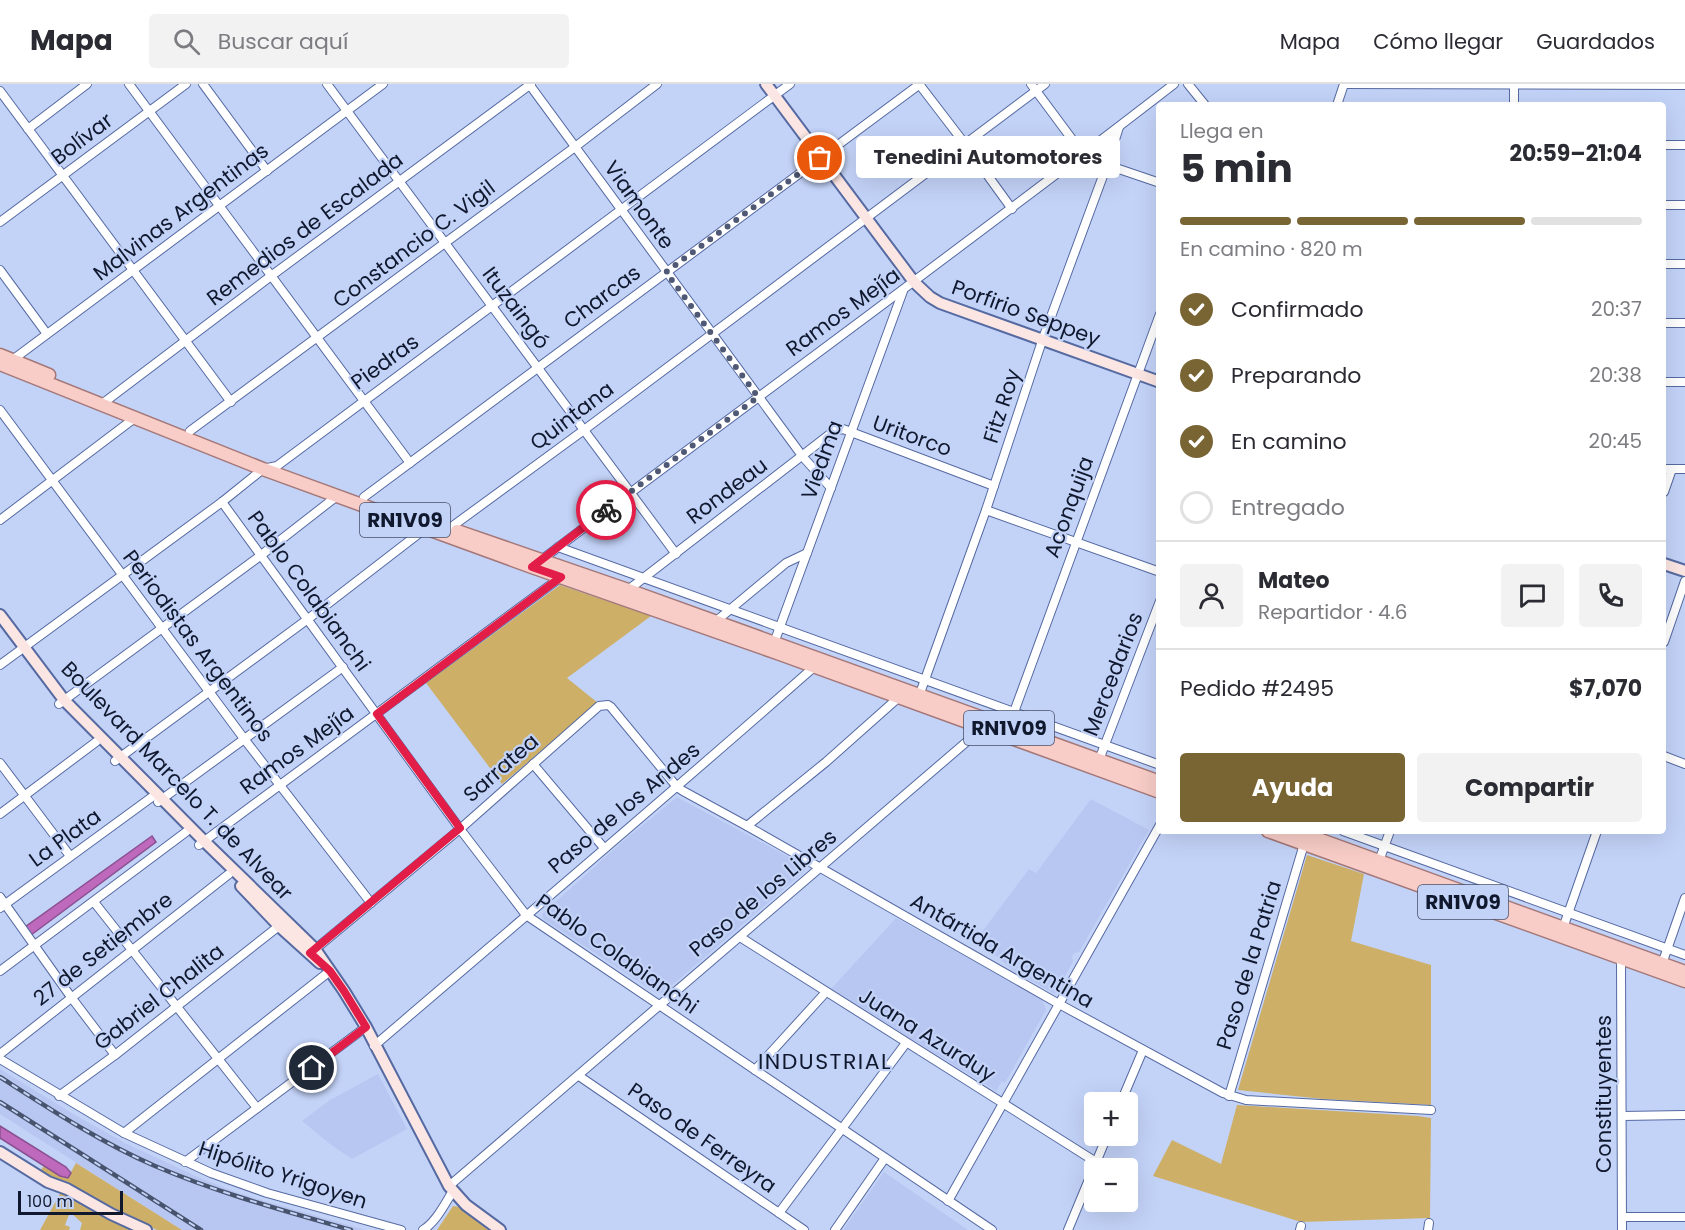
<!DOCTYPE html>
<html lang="es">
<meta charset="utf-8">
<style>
body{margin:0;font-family:Poppins,sans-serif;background:#f2f2f3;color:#2b2b33;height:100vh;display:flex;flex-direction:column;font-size:22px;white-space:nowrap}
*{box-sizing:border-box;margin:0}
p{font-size:20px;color:#7c7c81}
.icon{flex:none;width:33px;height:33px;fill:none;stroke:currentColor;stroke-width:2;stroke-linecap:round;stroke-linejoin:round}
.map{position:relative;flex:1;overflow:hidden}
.drawer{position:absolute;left:1156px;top:18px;width:510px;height:732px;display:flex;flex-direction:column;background:#fff;border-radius:6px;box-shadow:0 6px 24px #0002}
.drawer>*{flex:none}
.fabs{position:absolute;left:1084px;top:1008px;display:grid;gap:12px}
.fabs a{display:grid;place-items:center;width:54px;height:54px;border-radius:6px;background:#fff;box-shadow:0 6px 24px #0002;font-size:30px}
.scale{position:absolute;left:18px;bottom:15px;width:105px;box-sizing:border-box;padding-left:6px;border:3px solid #10182e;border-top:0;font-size:16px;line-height:21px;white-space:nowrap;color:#10182e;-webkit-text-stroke:4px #c3d3f8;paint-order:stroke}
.pin{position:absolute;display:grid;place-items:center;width:51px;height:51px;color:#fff;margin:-26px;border:3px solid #fff;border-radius:50%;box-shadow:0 2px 6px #0007}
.courier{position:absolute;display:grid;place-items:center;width:60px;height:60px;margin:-30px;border:4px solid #e11d48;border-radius:50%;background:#fff;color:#222;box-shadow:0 2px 8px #0007}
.bubble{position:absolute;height:42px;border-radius:6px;background:#fff;box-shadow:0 6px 24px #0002;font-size:20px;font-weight:700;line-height:42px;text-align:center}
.headline em{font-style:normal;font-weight:700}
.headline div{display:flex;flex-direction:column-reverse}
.headline{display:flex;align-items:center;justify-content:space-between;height:102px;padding:0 24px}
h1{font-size:39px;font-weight:700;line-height:45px}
.bar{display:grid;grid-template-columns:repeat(4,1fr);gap:9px 6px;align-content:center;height:72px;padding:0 24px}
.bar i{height:8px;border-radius:4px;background:#e1e1e2}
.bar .selected{background:#796534}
.bar p{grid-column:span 4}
.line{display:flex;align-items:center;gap:15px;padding:0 24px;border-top:2px solid #e1e1e2}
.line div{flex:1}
.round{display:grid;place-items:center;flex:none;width:63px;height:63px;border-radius:6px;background:#f2f2f3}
ol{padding:0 24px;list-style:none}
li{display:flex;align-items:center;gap:18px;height:66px}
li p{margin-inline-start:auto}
li .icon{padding:6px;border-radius:50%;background:#796534;color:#fff;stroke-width:4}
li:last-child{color:#7c7c81}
li i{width:33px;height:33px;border:3px solid #e1e1e2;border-radius:50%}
.cta{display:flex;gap:12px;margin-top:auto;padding:12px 24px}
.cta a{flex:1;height:69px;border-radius:6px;background:#796534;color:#fff;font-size:24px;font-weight:700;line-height:69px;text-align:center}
.cta a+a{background:#f2f2f3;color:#2b2b33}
header{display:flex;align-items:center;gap:36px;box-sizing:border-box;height:84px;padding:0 30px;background:#fff;border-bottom:2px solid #e1e1e2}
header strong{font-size:28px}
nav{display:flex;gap:33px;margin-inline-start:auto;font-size:21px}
.search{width:420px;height:54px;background:#f2f2f3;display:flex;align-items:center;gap:15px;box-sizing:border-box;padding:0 21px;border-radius:6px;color:#7c7c81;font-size:22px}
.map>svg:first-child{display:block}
</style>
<header>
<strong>Mapa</strong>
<div class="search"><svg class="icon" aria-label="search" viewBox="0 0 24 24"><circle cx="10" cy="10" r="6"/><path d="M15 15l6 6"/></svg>Buscar aquí</div>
<nav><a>Mapa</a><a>Cómo llegar</a><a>Guardados</a></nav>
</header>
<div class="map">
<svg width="1685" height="1146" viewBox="0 0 1685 1146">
<rect width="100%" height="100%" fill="#c3d3f8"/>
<g fill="#b8c7f1">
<polygon points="677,713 800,779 804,781 805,787 663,909 656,909 543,835 542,830 622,758"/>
<polygon points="1091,715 1149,746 1079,868 1074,869 1072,873 1073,878 1055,910 1015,888 983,861 987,853 981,849 1029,785 1036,789"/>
<polygon points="896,834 1042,915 1046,926 1005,999 1002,997 996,1007 831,905"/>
<polygon points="0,985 75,1031 125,1059 198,1093 238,1109 366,1146 182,1146 0,1030"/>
<polygon points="378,990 407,1045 352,1075 330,1060 302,1037 330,1016"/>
<polygon points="884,1088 968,1146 843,1146"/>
</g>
<g fill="#cdaf68">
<polygon points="560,501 651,532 567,594 598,619 502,700 426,599"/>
<polygon points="1307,771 1364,790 1351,857 1431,881 1431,1021 1323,1015 1238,1006"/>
<polygon points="1237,1021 1418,1032 1431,1034 1430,1134 1301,1138 1153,1092 1172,1056 1221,1080"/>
<polygon points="76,1079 182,1146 157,1146 124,1131 68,1100 57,1097 40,1087 44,1082 60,1092 68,1093"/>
<polygon points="61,1108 140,1146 80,1146 82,1139 70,1128 65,1141 70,1143 69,1146 40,1146"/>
<polygon points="453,1122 460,1123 493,1146 437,1146"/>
</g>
<g fill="#bf69bd" stroke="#8a5192" stroke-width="1.5">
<polygon points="152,752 156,758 31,851 25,843"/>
<polygon points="0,1042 66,1083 71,1089 68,1094 60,1092 0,1054"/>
</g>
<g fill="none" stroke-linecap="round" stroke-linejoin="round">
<g stroke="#566aa2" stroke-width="10">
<g id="minor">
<polyline points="129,0 410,379"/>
<polyline points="203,0 267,87"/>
<polyline points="327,0 676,470"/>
<polyline points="529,0 803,373 831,404"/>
<polyline points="919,0 965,60 1012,125"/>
<polyline points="1031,0 1083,70 1107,81 1160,99"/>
<polyline points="1188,0 1205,21"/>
<polyline points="1344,0 1685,1"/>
<polyline points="1514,0 1514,21"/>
<polyline points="0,7 231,318"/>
<polyline points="1337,21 1344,0"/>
<polyline points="28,45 87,0"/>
<polyline points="1664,61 1685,61"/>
<polyline points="1664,121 1685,121"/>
<polyline points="0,138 186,0"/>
<polyline points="1664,180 1685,180"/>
<polyline points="0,186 47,250"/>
<polyline points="1664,239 1685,239"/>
<polyline points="11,277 383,0"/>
<polyline points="1664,298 1685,298"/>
<polyline points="102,320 271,192 531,0"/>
<polyline points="0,326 245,656 371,819"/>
<polyline points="190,347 575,63 657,0"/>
<polyline points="1664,385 1685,385"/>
<polyline points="1664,408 1672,385"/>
<polyline points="364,413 920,0"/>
<polyline points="222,418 460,745 526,831 992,1146"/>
<polyline points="986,426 1160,488"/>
<polyline points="0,436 136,333"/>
<polyline points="558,463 1160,681"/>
<path d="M540,477C751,317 965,162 1174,0"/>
<polyline points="628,506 834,347 843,345 994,402"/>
<polyline points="715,538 786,479 807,469"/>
<polyline points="1664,558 1685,497"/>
<polyline points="774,559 903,207"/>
<polyline points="0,581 222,418 263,385 277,382 790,0"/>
<polyline points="919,612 986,426 1042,257 1107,81 1119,43"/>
<polyline points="59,620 260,472 337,412"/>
<polyline points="1014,628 1160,230"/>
<polyline points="1664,672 1685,680"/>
<polyline points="1099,676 1160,517"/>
<polyline points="115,677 308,535 426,444 450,444 584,346 1045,0"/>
<polyline points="0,679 70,772"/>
<polyline points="533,680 604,764"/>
<polyline points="158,718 343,583"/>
<polyline points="0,730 96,658"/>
<polyline points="747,742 826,678 898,614"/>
<polyline points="1343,747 1685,871"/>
<polyline points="199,761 561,493"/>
<polyline points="1379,777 1390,747"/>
<polyline points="0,813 71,913 115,971"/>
<polyline points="94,818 257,1024"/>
<polyline points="0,824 152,713"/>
<polyline points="1563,844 1597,747"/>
<polyline points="740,853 1096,1078"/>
<polyline points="313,867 460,745 599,622 608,621 611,623 677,703 683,707 747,742 1059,920 1223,1009 1246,1016 1431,1026"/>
<polyline points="1621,875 1622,1146"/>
<polyline points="1662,880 1685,814"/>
<polyline points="0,887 186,748"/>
<path d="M374,962C521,836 669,711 814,583"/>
<polyline points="0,970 229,790"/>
<polyline points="0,975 124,1049 211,1089 267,1109 401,1146"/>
<polyline points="755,986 826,908"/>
<polyline points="579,992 804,1146"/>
<polyline points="59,1012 115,971 279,842"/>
<polyline points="1229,1012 1304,760"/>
<polyline points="1121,1018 1143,966"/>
<polyline points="1622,1032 1685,1031"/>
<polyline points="124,1049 330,887"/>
<polyline points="185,1078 366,943"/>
<polyline points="449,1102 985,642"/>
<polyline points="948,1117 1160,741"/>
<polyline points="779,1129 906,959"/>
<polyline points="1622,1133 1685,1133"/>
<path d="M423,1146C436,1138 444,1121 453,1107"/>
<polyline points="835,1146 885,1074"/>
<polyline points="1068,1146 1107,1052"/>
<polyline points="1300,1146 1301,1142"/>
<polyline points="1428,1146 1429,1139"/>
</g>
</g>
<g stroke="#566aa2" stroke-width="14">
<g id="secondary">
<polyline points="766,0 914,198 930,213 940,219 1160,298"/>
<polyline points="1664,480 1685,487"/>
<polyline points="0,531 64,616 204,757 315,865 344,907 366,943 449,1102 466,1121 500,1146"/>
<polyline points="241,802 279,842 320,879"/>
<polyline points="0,1068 48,1098 67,1105 111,1130 146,1146"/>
</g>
</g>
<g stroke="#a47879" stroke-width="15">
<g id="primary">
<polyline points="0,271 49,291"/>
<polyline points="0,280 263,385 532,483 780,570 1160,708"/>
<polyline points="457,447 628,506 1160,698"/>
<polyline points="1268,747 1685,897"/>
<polyline points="1296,747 1685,888"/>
</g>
</g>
<use href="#minor" stroke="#fff" stroke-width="8"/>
<use href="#secondary" stroke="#fce6e3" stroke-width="10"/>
<use href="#primary" stroke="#f8cdc7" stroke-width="12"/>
<g stroke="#48536e" stroke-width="4.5">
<g id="rail">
<path d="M0,993C50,1025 100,1058 155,1082C218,1109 285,1127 351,1146"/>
<polyline points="0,1018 201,1146"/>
</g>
</g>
<use href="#rail" stroke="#c3d3f8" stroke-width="2" stroke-dasharray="7" stroke-linecap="butt"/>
</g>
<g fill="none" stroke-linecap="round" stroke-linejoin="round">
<polyline stroke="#4f5975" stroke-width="6" stroke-dasharray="0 10.8" points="606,426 758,313 666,188 820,74"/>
<polyline stroke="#e11d48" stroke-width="8" points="312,984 366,943 344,907 330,887 310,869 460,744 377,630 561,493 532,483 606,426"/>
</g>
<g text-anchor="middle" stroke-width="4.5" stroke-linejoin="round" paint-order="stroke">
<g fill="#c3d3f8" stroke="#46506b" stroke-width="1.5">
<rect x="360" y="419" width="90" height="34" rx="4.5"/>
<rect x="964" y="627" width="90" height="34" rx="4.5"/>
<rect x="1418" y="801" width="90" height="34" rx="4.5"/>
</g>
<g font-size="20" font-weight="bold" fill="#10182e">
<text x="405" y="443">RN1V09</text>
<text x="1009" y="651">RN1V09</text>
<text x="1463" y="825">RN1V09</text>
</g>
<g font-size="21" fill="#10182e" stroke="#c3d3f8">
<text transform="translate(82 55) rotate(-37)" y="7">Bolívar</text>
<text transform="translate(639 121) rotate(54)" y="7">Viamonte</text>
<text transform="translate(181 128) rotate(-37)" y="7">Malvinas Argentinas</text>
<text transform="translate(305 145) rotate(-37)" y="7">Remedios de Escalada</text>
<text transform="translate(414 160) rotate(-37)" y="7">Constancio C. Vigil</text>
<text transform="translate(602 213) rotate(-37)" y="7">Charcas</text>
<text transform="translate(516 224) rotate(53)" y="7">Ituzaingó</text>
<text transform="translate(843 228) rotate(-36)" y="7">Ramos Mejía</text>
<text transform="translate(1026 229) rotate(20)" y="7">Porfirio Seppey</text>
<text transform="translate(385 278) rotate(-36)" y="7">Piedras</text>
<text transform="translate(1002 322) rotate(-72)" y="7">Fitz Roy</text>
<text transform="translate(572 332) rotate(-37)" y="7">Quintana</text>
<text transform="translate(912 352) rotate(20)" y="7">Uritorco</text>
<text transform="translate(822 376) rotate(-70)" y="7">Viedma</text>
<text transform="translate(727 407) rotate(-37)" y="7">Rondeau</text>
<text transform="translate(1069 423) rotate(-70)" y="7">Aconquija</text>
<text transform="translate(309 507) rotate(54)" y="7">Pablo Colabianchi</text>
<text transform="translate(198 562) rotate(53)" y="7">Periodistas Argentinos</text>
<text transform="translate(1113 590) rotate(-69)" y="7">Mercedarios</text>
<text transform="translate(297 666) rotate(-36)" y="7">Ramos Mejía</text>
<text transform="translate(501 684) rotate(-41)" y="7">Sarratea</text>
<text transform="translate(177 697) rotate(46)" y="7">Boulevard Marcelo T. de Alvear</text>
<text transform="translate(624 724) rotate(-40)" y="7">Paso de los Andes</text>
<text transform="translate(65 754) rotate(-36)" y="7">La Plata</text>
<text transform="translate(763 809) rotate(-40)" y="7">Paso de los Libres</text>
<text transform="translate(103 865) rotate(-38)" y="7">27 de Setiembre</text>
<text transform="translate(1002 867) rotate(30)" y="7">Antártida Argentina</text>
<text transform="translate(617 870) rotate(35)" y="7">Pablo Colabianchi</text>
<text transform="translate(1249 881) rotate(-73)" y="7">Paso de la Patria</text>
<text transform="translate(159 913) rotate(-38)" y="7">Gabriel Chalita</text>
<text transform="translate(927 951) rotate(32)" y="7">Juana Azurduy</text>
<text transform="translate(1604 1010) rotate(-90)" y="7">Constituyentes</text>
<text transform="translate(702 1054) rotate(35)" y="7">Paso de Ferreyra</text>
<text transform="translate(283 1091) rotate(18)" y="7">Hipólito Yrigoyen</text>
</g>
<g font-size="22" letter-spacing="1.5" fill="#10182e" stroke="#c3d3f8">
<text x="825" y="985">INDUSTRIAL</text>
</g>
</g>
</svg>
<div class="fabs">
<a>+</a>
<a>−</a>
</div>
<div class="scale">100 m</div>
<div class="pin" style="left:820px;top:74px;background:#ea580c"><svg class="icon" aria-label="bag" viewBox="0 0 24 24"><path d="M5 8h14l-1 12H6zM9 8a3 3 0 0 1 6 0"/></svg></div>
<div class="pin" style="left:312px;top:984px;background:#1f2937"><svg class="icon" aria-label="home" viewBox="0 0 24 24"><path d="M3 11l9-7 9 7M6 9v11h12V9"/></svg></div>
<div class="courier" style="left:606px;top:426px"><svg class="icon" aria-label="bike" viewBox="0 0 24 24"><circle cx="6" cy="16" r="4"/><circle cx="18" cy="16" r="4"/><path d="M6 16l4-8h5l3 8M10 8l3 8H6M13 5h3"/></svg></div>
<div class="bubble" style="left:856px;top:52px;width:264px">Tenedini Automotores</div>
<section class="drawer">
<div class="headline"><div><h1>5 min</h1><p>Llega en</p></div><em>20:59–21:04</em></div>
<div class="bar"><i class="selected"></i><i class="selected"></i><i class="selected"></i><i></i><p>En camino · 820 m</p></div>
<ol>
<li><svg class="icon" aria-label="check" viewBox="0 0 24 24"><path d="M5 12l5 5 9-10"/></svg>Confirmado<p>20:37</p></li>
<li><svg class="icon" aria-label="check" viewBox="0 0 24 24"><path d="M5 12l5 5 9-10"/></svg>Preparando<p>20:38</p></li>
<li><svg class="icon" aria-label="check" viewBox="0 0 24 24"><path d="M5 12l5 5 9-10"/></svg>En camino<p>20:45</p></li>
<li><i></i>Entregado</li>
</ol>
<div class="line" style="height:108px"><a class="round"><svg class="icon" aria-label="person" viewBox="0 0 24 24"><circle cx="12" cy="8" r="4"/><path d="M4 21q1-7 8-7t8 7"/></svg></a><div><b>Mateo</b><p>Repartidor · 4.6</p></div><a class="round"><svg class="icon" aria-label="chat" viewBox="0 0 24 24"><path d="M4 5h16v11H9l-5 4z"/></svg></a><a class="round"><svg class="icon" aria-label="phone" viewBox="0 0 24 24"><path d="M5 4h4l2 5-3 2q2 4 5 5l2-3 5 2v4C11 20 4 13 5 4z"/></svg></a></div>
<div class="line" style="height:78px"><div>Pedido #2495</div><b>$7,070</b></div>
<div class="cta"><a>Ayuda</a><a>Compartir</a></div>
</section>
</div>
